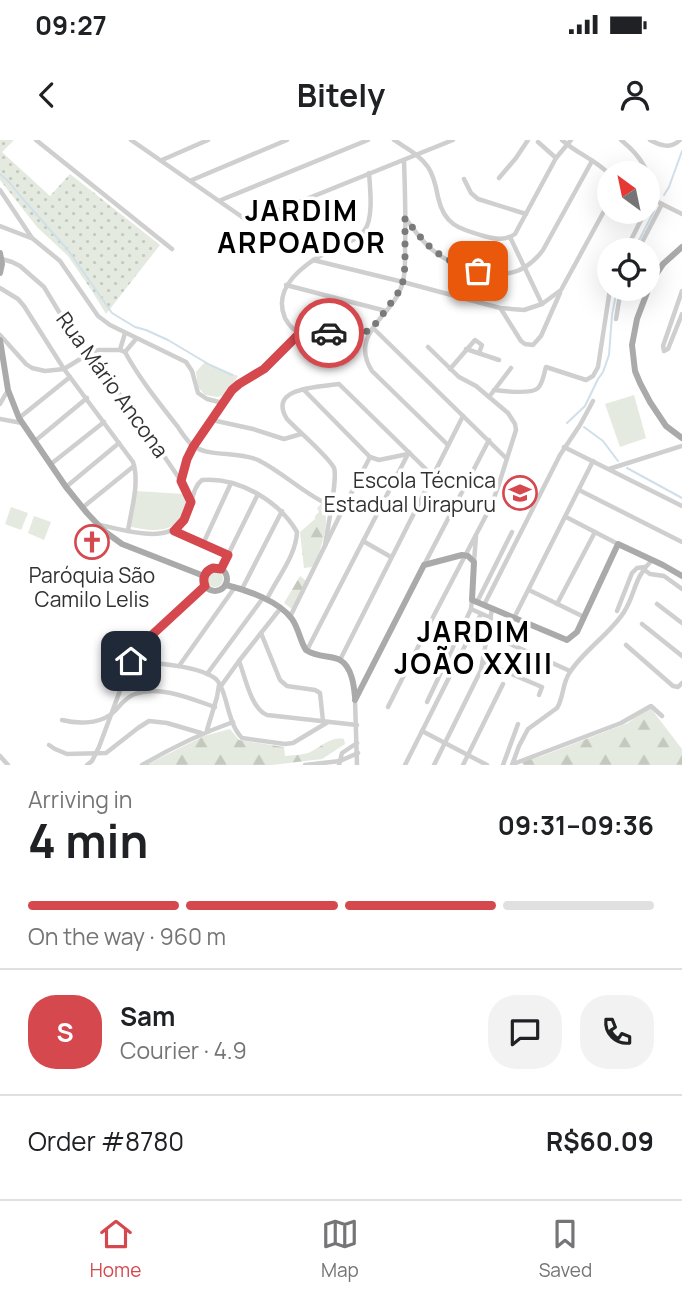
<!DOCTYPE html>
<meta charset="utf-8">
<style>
body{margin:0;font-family:Manrope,sans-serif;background:#f2f2f2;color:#202124;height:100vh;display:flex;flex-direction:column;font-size:26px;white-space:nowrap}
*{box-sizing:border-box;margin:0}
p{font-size:23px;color:#757577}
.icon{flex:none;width:38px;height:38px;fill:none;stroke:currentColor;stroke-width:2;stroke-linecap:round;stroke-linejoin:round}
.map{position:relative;height:625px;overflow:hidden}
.details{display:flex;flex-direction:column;background:#fff;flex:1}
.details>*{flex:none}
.needle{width:46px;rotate:327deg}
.buttons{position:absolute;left:597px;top:21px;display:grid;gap:14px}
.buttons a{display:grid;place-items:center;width:63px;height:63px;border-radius:50%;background:#fff;box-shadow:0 7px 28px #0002;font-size:35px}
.pin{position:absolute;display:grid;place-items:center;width:60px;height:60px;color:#fff;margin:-30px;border-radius:14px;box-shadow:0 4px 10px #0006}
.courier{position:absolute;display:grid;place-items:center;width:70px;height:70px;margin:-35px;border:5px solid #d5484e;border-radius:50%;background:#fff;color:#222;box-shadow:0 2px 9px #0007}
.headline em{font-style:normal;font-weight:700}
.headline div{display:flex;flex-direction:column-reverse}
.headline{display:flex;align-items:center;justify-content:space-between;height:119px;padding:0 28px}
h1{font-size:46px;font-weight:700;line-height:52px}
.bar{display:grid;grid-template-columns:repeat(4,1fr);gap:10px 7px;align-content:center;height:84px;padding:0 28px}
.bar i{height:9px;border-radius:5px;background:#e0e0e0}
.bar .active{background:#d5484e}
.bar p{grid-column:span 4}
.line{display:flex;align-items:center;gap:18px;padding:0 28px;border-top:2px solid #e0e0e0}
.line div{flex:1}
.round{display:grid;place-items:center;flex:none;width:74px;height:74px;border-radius:28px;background:#f2f2f2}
.status{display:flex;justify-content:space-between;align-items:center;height:49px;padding:0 35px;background:#fff;direction:ltr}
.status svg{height:19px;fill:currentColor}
header{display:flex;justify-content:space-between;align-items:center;height:91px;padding:0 28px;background:#fff;font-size:32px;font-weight:700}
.menu{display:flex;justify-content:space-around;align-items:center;height:98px;border-top:2px solid #e0e0e0;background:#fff;font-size:19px;color:#757577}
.menu a{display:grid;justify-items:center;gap:4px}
.menu .active{color:#d5484e}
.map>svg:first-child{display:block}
</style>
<div class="status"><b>09:27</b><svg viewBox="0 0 49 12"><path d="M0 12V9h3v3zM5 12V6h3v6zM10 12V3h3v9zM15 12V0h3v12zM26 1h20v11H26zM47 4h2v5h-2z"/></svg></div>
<header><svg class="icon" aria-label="back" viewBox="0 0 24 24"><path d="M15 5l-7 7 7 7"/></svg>Bitely<svg class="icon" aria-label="person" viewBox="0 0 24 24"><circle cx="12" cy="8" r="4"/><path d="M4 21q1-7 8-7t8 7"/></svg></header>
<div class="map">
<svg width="682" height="625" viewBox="0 0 682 625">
<defs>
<pattern id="grass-dots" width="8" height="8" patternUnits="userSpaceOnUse" patternTransform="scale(1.75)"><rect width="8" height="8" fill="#e4eadf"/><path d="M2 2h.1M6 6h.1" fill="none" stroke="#c4c9c0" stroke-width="1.8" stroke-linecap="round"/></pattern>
<pattern id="forest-firs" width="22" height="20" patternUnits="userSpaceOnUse" patternTransform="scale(1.75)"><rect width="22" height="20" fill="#e4eadf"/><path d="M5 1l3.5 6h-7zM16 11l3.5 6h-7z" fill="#c4c9c0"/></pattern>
</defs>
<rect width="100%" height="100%" fill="#fff"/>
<polygon fill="url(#grass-dots)" points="0,0 14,0 2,12 50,56 70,34 160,105 106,174 92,151 68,116 37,87 0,40"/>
<g fill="url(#forest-firs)">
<path d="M322,363C332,378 321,413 312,427L304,428L300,392L315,379V376L319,372L317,368Z"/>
<polygon points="300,436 306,441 292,469 284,463"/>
<polygon points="649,566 682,609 682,625 524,625 520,622 542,616 628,583"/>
<path d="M230,589L239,600L284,607L285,616C292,615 301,615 308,613C321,608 329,596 344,599L345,604L322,619L272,625H146L204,596Z"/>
</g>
<g fill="#e4eadf">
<polygon points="205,222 238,236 225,255 217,257 205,255 198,247 196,232"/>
<polygon points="634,255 646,298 620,307 605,264"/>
<path d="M135,351L184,354C187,362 187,367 183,375C173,394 150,391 131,387L130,384Z"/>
<polygon points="11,367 28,373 21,390 5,384"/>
<polygon points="34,376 51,382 44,400 28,393"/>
<circle cx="215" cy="439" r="8"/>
</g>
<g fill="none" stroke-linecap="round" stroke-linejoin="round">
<g stroke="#d0dfea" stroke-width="2">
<polyline points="0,34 10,43 22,58 68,110 112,173 135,187 146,190 168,200 210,225 232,235"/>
<polyline points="664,55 669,47 682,11"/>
<polyline points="634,110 654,71"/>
<polyline points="567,283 585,266 598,239 603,232 609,215 612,175 617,149"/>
<polyline points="584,287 603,301 618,321"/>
<polyline points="627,328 682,358"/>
</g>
<g stroke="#cfcfcf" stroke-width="4.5">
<polyline points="36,0 172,109"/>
<polyline points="131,0 245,79 252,81 453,0"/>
<path d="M394,0C406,8 420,15 428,27C434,36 436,46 438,57C444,85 459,89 484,96C495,99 505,101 515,94L556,18L571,0"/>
<path d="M562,0C576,13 596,20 609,34"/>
<path d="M621,0C641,16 652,33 652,59L682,74"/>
<path d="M650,0C661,6 671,9 680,0"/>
<polyline points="538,2 556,18"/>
<polyline points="162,20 208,0"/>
<path d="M404,20C405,49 406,78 405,107C405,119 406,133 402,145C393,176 348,193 372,231L448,305"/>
<path d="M369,33C370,48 374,79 364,91C355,102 339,105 327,112C303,125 272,148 285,178C288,184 293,190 300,193C313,197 354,192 370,191"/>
<polyline points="499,38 516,18 528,0"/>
<polyline points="464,39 471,53 478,59 526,74"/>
<polyline points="192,40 287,0"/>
<polyline points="0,50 32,98 60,121 98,176 110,185 186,222 192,231 198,253 207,259 223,263"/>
<polyline points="221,60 368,0"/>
<path d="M406,79C416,92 425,106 439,115C449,122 459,125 470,128C501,137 522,138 543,110L592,21"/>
<polyline points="0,86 31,98"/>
<polyline points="510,97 542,164"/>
<polyline points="626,110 645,72"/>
<polyline points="638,110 662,64"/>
<polyline points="2,119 12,122 20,126 44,147 67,185 90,213 164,316 181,341 191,361"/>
<polyline points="313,120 403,142 500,168 524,170 542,164 561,150 609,62"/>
<polyline points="286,145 386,171"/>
<path d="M0,148L18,159L24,166L64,229L133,322C140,343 131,370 128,391"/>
<polyline points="682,151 663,206 664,211 668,209 682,174"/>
<polyline points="501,169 521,201 525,204 533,205 541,196 560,153"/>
<polyline points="616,179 621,149"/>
<polyline points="373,188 506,318"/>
<polyline points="0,195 26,224 32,228 45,231 64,229 90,213 99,210 120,210 125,212"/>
<polyline points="466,209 499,220"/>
<polyline points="120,210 125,193"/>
<path d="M125,212C139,238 159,263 178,287C182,293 188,303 195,307C211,317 238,311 258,320C284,333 304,354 331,366"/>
<polyline points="125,212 136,199"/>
<polyline points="450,229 475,200 482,205 479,213"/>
<polyline points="304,250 370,317 379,320 408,314"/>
<path d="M494,250C503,251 531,255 538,248C543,243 544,233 546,227L586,240L593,236L598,227L610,149"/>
<polyline points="489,257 511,228"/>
<polyline points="0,264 8,250"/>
<polyline points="19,278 70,237"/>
<polyline points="0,279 22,283"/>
<polyline points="212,280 253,289 284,299 301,294"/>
<polyline points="35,301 87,258"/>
<polyline points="564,307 682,366"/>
<polyline points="51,324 104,282"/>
<polyline points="609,329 682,306"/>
<polyline points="181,341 187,319 193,307 232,250 239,244 264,229 300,193"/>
<polyline points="66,347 119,303"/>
<polyline points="579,350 682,402"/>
<polyline points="82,368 134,326"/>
<polyline points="566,377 618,404"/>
<path d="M100,385C129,391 176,408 189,370C193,359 193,347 202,340C239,337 279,361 297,392C296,416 277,438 267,459"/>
<polyline points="174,391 228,415"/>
<polyline points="363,401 391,417"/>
<polyline points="203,404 231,343"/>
<path d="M325,406C327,391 338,337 334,328C329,317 297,290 287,279C267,247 319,247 339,244L433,336"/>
<polyline points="474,422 476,396"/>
<polyline points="424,425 489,300"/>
<polyline points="221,429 258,354"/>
<polyline points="643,429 650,434 664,436 682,449"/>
<polyline points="242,449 282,371"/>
<polyline points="529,450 584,477"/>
<polyline points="477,462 512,392"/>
<polyline points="557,464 595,392"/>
<polyline points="657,464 682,483"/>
<polyline points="484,465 560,315 580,285 593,261"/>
<polyline points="471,469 491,478"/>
<polyline points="617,471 632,433 637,428 645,427"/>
<polyline points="290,477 340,375 370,317"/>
<polyline points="514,478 593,321"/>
<polyline points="642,484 682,516"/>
<polyline points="261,493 280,540 287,546 315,550 320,553 323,581"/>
<polyline points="488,494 570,531"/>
<polyline points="626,505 673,546 678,547 682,543"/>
<polyline points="307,510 409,312"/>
<polyline points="340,520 463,276"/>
<path d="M131,521C154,523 198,525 216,539C221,544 223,551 225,558C229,571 232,588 242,598L285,604L293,603L328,582"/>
<path d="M239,521C245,536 251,569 267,575L357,585"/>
<polyline points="483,522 542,547 539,555"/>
<polyline points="179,526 235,447"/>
<polyline points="207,534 263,458"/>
<polyline points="221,546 239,521 280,469"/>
<polyline points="355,560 357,625"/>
<polyline points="427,562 471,469 472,460"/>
<polyline points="388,567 431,481 491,366 498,347 516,290 515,284 508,273 476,246 459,237 428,207"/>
<path d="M62,580C77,584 97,584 110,575C119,569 122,559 135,554C160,545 191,559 215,567"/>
<polyline points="207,590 217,557 219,545"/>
<polyline points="422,591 487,625"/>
<polyline points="49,605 55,609 67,614 106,613 138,588 149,581 167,583 201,593"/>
<polyline points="0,616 8,625"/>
<polyline points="513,624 621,583 651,566 662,576"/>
<polyline points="87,625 92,621 99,607 131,521 160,487 205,446"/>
<path d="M142,625C173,607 199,594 233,582"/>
<polyline points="305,625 340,621 358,613"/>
<polyline points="339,625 342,613 357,603"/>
<polyline points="405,625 481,474"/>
<polyline points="434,625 481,530 492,469"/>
<polyline points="463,625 503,544"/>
<polyline points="503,625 518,584"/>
<path d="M512,625L519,606L528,589L557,568C564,557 562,543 570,532C584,510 610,494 624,472C636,453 633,439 652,420"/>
</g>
<g stroke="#aaa" stroke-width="6">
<polyline points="682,107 663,124 651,142 637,179 632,205 635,231 640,243 650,262 666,286 682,298"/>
<polyline points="0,113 2,124 0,133"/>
<polyline points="0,200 8,250 19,278 66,347 87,373 104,391 122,404 204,436"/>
<circle cx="215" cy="439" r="12"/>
<path d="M226,445C247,450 279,461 292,479C299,489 300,501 306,510C318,518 332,515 340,520C352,527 354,546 355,557"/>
<polyline points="355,560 424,425 462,415 468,416 474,422 472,460 567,500 577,492 618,404 663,425 682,436"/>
</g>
</g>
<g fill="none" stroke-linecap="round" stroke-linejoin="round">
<path stroke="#7a7a7a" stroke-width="7" stroke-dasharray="0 12.6" d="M329,193L370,191L386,170L402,147L405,126V78C430,110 439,119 478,131"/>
<path stroke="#d5484e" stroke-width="9" d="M131,521L153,494L205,446C202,438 205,431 213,428L221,429L228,415L174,391L184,380L191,362L181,341L187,319L193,307L232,250L239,244L264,229L300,193H329"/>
</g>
<defs>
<g id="university-ring" transform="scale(1.75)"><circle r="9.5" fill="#fff" stroke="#d5484e" stroke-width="1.5"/><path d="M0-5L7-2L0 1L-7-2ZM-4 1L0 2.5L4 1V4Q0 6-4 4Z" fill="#d5484e"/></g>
<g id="church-ring" transform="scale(1.75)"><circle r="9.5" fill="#fff" stroke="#d5484e" stroke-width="1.5"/><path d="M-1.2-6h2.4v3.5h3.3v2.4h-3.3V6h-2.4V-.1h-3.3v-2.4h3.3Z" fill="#d5484e"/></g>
</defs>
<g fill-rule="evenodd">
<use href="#university-ring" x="520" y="353"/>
<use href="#church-ring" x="92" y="402"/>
</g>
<g text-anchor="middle" stroke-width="7" stroke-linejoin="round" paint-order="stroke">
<g font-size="21" fill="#323232" stroke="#fff">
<text transform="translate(112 245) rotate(54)" y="7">Rua Mário Ancona</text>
</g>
<g font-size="21" fill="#323232" stroke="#fff" text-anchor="end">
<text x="496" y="348">Escola Técnica<tspan x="496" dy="24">Estadual Uirapuru</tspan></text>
<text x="92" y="443" text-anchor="middle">Paróquia São<tspan x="92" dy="24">Camilo Lelis</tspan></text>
</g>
<g font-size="28" font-weight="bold" letter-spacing="2" fill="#000" stroke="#fff">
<text x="302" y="81">JARDIM<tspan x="302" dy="32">ARPOADOR</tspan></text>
<text x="474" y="502">JARDIM<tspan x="474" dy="32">JOÃO XXIII</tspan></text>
</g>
</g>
</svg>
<div class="buttons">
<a><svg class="needle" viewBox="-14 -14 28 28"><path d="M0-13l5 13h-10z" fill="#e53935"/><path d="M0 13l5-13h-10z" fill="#757577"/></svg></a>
<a><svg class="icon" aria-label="locate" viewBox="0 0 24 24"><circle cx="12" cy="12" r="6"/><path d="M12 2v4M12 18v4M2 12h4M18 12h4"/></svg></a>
</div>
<div class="pin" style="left:478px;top:131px;background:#ea580c"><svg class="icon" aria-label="bag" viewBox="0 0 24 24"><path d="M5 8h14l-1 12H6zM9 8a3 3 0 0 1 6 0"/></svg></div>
<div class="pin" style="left:131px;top:521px;background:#1f2937"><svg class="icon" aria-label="home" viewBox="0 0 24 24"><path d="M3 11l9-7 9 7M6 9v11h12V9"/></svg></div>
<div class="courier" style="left:329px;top:193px"><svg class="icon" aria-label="car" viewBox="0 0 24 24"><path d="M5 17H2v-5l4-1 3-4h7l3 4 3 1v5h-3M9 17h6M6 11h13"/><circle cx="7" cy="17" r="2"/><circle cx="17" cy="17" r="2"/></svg></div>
</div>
<section class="details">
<div class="headline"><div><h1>4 min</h1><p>Arriving in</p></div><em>09:31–09:36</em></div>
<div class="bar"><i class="active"></i><i class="active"></i><i class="active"></i><i></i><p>On the way · 960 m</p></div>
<div class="line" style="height:126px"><b class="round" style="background:#d5484e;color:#fff">S</b><div><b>Sam</b><p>Courier · 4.9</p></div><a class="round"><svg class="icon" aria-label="chat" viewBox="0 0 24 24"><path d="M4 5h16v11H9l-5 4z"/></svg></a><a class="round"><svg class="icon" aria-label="phone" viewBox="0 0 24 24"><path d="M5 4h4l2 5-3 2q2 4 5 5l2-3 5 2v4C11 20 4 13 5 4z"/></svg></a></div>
<div class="line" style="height:91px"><div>Order #8780</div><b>R$60.09</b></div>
</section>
<nav class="menu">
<a class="active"><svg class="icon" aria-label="home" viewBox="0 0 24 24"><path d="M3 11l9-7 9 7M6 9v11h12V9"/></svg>Home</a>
<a><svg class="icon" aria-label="map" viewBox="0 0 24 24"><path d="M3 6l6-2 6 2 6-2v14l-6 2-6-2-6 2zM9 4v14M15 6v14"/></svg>Map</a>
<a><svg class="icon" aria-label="saved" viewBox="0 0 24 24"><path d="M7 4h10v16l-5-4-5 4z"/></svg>Saved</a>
</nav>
